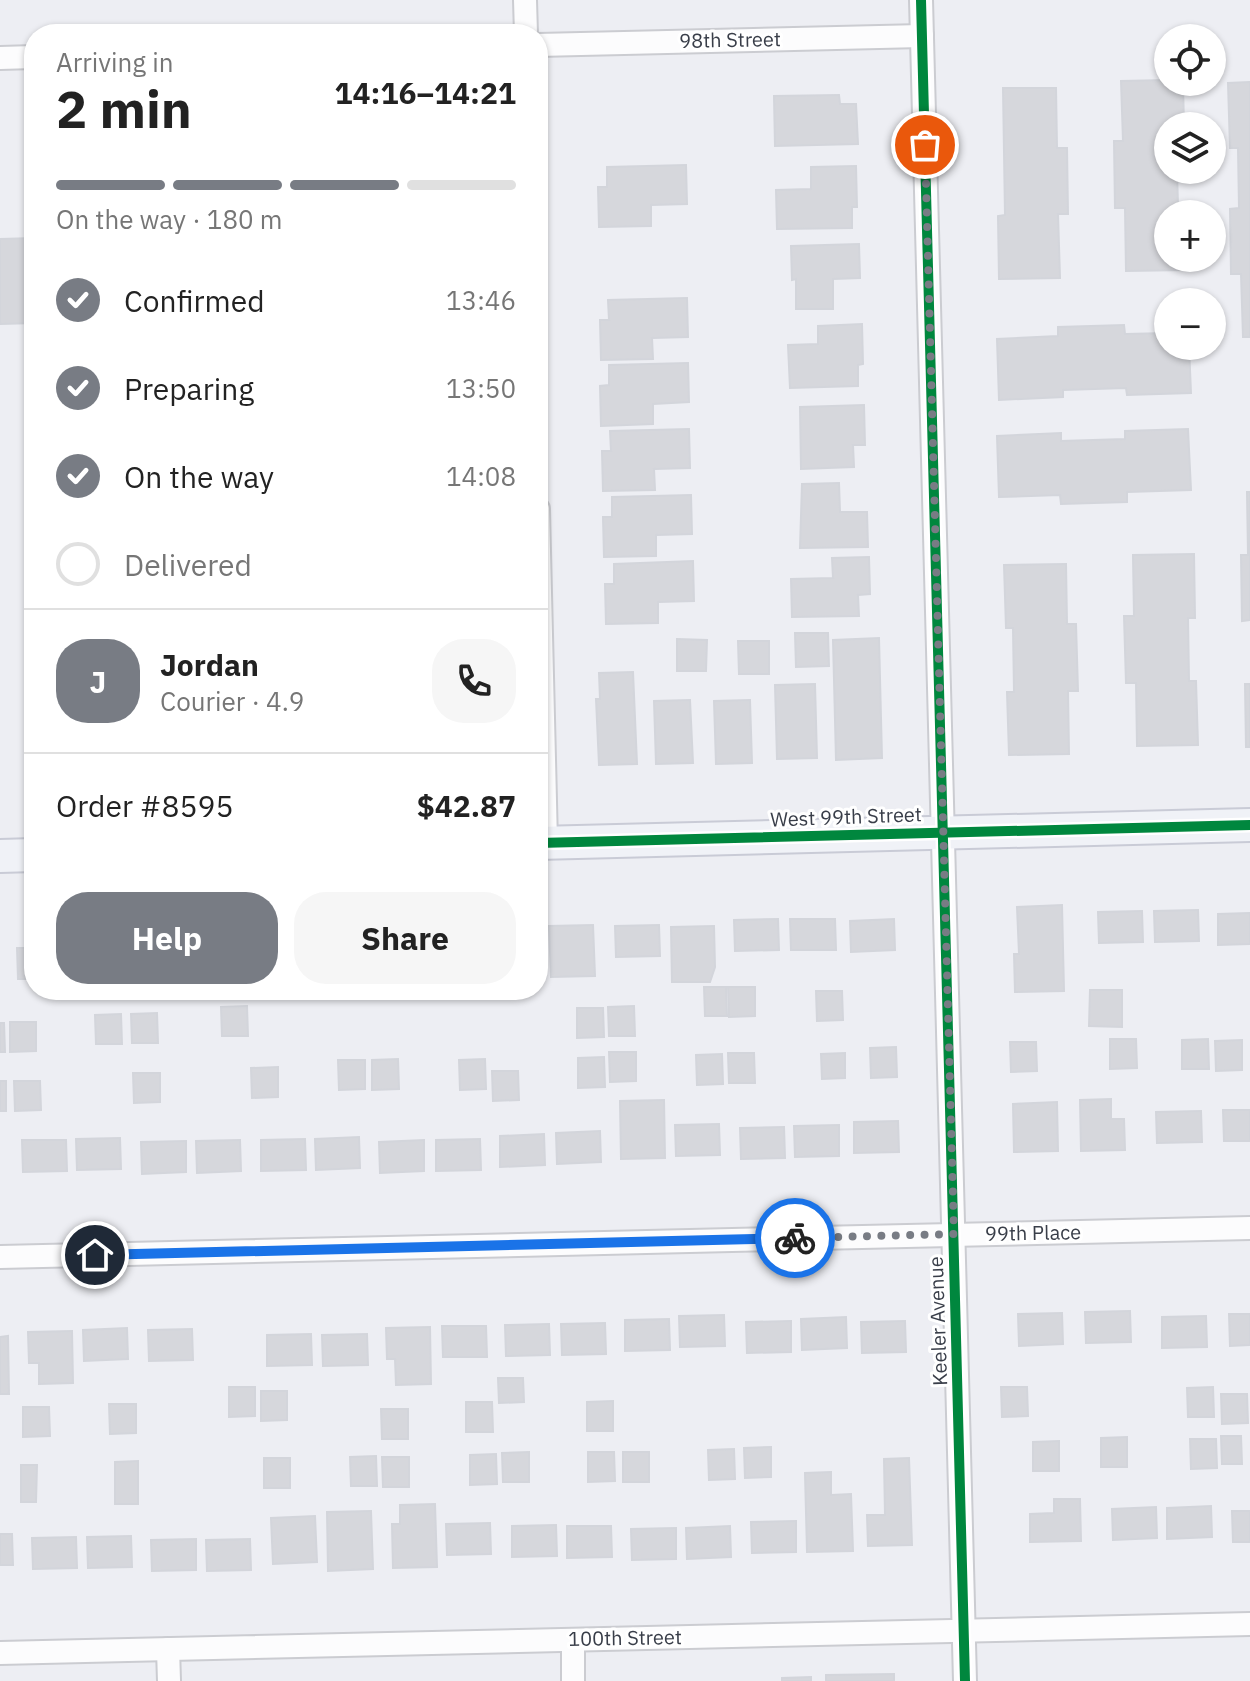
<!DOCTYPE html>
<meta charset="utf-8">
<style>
body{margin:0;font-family:"IBM Plex Sans",sans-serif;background:#f6f6f6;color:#222;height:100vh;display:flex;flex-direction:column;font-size:30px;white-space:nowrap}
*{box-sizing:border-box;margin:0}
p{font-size:26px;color:#767676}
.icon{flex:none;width:44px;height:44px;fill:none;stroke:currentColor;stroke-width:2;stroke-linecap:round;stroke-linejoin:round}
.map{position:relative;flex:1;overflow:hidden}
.panel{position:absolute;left:24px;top:24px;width:524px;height:976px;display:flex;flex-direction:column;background:#fff;border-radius:32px;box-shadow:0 2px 6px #0004}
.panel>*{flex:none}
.fabs{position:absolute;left:1154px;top:24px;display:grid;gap:16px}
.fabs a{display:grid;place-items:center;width:72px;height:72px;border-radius:50%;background:#fff;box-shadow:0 2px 6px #0004;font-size:40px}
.pin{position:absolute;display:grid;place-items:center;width:68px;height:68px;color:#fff;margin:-34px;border:4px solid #fff;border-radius:50%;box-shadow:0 2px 8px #0007}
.courier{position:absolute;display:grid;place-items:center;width:80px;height:80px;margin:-40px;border:6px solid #1a73e8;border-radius:50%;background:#fff;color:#222;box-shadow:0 2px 10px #0007}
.summary em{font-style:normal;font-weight:800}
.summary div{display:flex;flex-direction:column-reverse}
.summary{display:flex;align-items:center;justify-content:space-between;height:136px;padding:0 32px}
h1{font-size:52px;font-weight:800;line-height:60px}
.bar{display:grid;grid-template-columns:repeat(4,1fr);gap:12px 8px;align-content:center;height:96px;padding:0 32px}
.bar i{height:10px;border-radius:6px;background:#e0e0e0}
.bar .active{background:#787c84}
.bar p{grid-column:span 4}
.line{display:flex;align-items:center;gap:20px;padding:0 32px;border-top:2px solid #e0e0e0}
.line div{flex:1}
.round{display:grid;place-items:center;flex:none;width:84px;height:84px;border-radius:32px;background:#f6f6f6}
ol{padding:0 32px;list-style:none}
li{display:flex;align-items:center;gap:24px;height:88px}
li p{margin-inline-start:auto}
li .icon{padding:8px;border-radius:50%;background:#787c84;color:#fff;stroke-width:4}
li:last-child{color:#767676}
li i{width:44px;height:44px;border:4px solid #e0e0e0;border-radius:50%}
.button{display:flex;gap:16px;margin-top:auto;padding:16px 32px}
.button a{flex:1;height:92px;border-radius:32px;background:#787c84;color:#fff;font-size:32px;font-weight:800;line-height:92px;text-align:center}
.button a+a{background:#f6f6f6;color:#222}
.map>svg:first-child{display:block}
</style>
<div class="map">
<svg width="1250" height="1681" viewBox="0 0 1250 1681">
<rect width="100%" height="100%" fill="#edeef3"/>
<g fill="#d6d7dc" stroke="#d3d5db" stroke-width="2">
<polygon points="1168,80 1168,82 1183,82 1184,126 1168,126 1168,170 1177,170 1178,206 1185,206 1185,214 1168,214 1168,258 1186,258 1187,270 1126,271 1125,208 1115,208 1114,141 1123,141 1121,81"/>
<polygon points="1250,82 1250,337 1243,337 1241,274 1231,274 1230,209 1239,208 1238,148 1230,148 1228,83"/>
<polygon points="1003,88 1056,88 1057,148 1067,148 1068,214 1058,214 1060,278 999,279 998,216 1005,215"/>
<polygon points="839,95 840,104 856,104 858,144 775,146 774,96"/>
<polygon points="686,165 687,204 651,205 651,226 599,227 598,187 607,187 607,167"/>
<polygon points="856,166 857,207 852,207 852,228 777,229 776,190 811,189 811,167"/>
<polygon points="34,238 34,323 0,324 0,239"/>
<polygon points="859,244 860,278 833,279 833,309 796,309 796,279 792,280 791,246"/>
<polygon points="687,298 688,337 652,338 653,359 601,360 600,320 609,320 608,300"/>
<polygon points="862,324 863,364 858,365 858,386 790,388 788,345 818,344 818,326"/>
<polygon points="1124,325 1125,334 1168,333 1168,346 1189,346 1191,393 1127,395 1126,388 1063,390 1063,397 999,400 997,339 1058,336 1058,327"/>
<polygon points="688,363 689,402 653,404 653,424 601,426 600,386 609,385 609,365"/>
<polygon points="864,405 865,445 853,445 854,467 801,469 800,407"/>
<polygon points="689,429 690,468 654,469 655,490 603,491 602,451 611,451 610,431"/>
<polygon points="1188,429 1191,490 1127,492 1127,502 1061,504 1060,495 999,497 997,436 1061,433 1061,441 1125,439 1125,431"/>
<polygon points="839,483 840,512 867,512 868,547 800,548 802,484"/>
<polygon points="1247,492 1250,492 1250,620 1242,621 1241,555 1248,555"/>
<polygon points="691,495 692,534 656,535 656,556 604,557 603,517 612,517 612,497"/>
<polygon points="1194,554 1195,618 1188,618 1189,681 1196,681 1198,745 1137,746 1136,683 1126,683 1124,616 1134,616 1133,555"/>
<polygon points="869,557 870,594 858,595 859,616 792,617 791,579 833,578 832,558"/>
<polygon points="693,561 694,601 658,602 658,623 606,624 605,584 614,584 614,564"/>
<polygon points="1066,564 1067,624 1076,624 1078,691 1068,691 1069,754 1009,755 1007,692 1014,692 1013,628 1006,628 1004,565"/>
<polygon points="795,633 828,633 829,666 796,667"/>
<polygon points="879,638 882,758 836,760 833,640"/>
<polygon points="677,639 707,640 706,671 677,671"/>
<polygon points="738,641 769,641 769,674 739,674"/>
<polygon points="633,672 637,764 599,765 596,699 600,699 599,673"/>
<polygon points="815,684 817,758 777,759 775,685"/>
<polygon points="1245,684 1250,684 1250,747 1246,747"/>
<polygon points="690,700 693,763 656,764 654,701"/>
<polygon points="750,700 752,763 716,764 714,701"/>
<polygon points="1062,905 1064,991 1015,992 1014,954 1019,954 1017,907"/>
<polygon points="1198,910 1199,941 1155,942 1154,911"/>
<polygon points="1142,911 1143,942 1099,943 1098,912"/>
<polygon points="1250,913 1250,944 1218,945 1218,914"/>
<polygon points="778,919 779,950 735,951 734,920"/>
<polygon points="790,919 835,919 836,950 791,950"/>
<polygon points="894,919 895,950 851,952 850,921"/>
<polygon points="593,925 595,976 551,977 549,926"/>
<polygon points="659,925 660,956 616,957 615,926"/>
<polygon points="714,926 715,967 710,982 672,982 671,927"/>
<polygon points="17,948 34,948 34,979 18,979"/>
<polygon points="704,987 726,987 727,1016 705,1016"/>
<polygon points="728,987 755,987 755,1016 729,1017"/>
<polygon points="1090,990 1122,990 1122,1027 1089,1026"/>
<polygon points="816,991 842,991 843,1020 817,1021"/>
<polygon points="247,1006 248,1036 222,1036 221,1007"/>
<polygon points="634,1006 635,1036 609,1036 608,1007"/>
<polygon points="577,1008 603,1008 604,1037 577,1038"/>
<polygon points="157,1013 158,1043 132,1043 131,1014"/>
<polygon points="121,1014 122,1044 96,1044 95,1015"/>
<polygon points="10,1022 36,1022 36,1051 10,1052"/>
<polygon points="0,1023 4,1023 5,1052 0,1052"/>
<polygon points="1110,1039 1136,1039 1137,1068 1110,1069"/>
<polygon points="1208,1039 1209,1069 1182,1069 1182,1040"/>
<polygon points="1242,1040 1242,1070 1216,1071 1215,1041"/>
<polygon points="1010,1042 1036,1042 1037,1071 1011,1072"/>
<polygon points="896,1047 897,1077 871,1078 870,1048"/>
<polygon points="609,1052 636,1052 636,1081 610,1082"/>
<polygon points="728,1053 754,1053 755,1083 729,1083"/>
<polygon points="845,1053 845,1078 822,1079 821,1054"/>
<polygon points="722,1054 723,1084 697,1085 696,1055"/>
<polygon points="604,1057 605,1087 578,1088 578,1058"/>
<polygon points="398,1059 399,1089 372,1090 372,1060"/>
<polygon points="485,1059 486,1089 460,1090 459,1060"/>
<polygon points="338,1060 365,1060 365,1089 339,1090"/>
<polygon points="278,1067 278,1097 252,1098 251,1068"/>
<polygon points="492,1071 518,1071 519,1100 493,1101"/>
<polygon points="133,1073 160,1073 160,1102 134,1103"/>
<rect x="0" y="1081" width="6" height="30"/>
<polygon points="14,1081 40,1081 41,1110 15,1111"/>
<polygon points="1111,1099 1111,1119 1124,1119 1125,1150 1081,1151 1080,1100"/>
<polygon points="664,1100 665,1158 621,1159 620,1101"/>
<polygon points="1057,1102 1058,1151 1014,1152 1013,1104"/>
<polygon points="1223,1110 1250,1110 1250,1141 1224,1141"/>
<polygon points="1201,1111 1202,1142 1157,1143 1156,1112"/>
<polygon points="898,1121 899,1152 854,1153 854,1122"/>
<polygon points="719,1124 720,1155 676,1156 675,1125"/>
<polygon points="839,1125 839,1156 795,1157 794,1126"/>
<polygon points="784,1127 785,1158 741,1159 740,1128"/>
<polygon points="600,1131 601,1162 557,1164 556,1133"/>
<polygon points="544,1134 545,1165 500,1167 500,1136"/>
<polygon points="359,1137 360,1168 316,1170 315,1139"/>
<polygon points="120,1138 121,1169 77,1170 76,1139"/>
<polygon points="305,1139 306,1170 261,1171 261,1140"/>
<polygon points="480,1139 481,1170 436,1171 436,1140"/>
<polygon points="22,1140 66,1140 67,1171 23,1172"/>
<polygon points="240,1140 241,1171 197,1173 196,1141"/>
<polygon points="424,1140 424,1171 380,1173 379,1142"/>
<polygon points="186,1141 186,1172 142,1174 141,1142"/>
<polygon points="1130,1311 1131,1342 1086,1343 1085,1312"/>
<polygon points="1062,1313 1063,1344 1019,1346 1018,1314"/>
<polygon points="1229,1314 1250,1314 1250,1345 1230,1346"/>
<polygon points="724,1315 725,1346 680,1347 679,1316"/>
<polygon points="1206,1316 1207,1347 1162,1348 1162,1317"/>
<polygon points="846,1317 847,1348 802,1350 801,1319"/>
<polygon points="669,1319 670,1350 625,1351 625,1320"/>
<polygon points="791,1321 791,1352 747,1353 746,1322"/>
<polygon points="905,1321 906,1352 862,1353 861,1322"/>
<polygon points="605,1323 606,1354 562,1355 561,1324"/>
<polygon points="549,1324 550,1355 506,1356 505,1325"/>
<polygon points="442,1326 486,1326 487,1357 443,1357"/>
<polygon points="430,1327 431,1384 396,1385 395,1359 387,1359 386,1328"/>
<polygon points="127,1328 128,1359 84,1361 83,1330"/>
<polygon points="192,1329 193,1360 149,1361 148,1330"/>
<polygon points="72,1331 73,1383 39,1384 39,1363 29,1363 28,1332"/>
<polygon points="311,1334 312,1365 267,1366 267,1335"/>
<polygon points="367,1334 368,1365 323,1366 322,1335"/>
<polygon points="8,1336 9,1394 0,1394 0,1337"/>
<polygon points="498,1378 523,1378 524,1402 499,1403"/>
<polygon points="229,1387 255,1387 255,1416 229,1417"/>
<polygon points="1001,1387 1027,1387 1028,1416 1002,1417"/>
<polygon points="1213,1387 1214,1417 1188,1417 1187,1388"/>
<polygon points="261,1391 287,1391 287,1420 261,1421"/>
<polygon points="1221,1394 1247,1394 1248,1423 1222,1424"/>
<polygon points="613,1401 613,1431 587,1431 587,1402"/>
<polygon points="466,1402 492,1402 493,1432 466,1432"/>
<polygon points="109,1404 136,1404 136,1433 110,1434"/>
<polygon points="23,1407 49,1407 50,1436 23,1437"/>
<polygon points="381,1409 408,1409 408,1439 382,1439"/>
<polygon points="1221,1436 1241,1436 1242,1464 1222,1464"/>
<polygon points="1127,1437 1127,1467 1101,1467 1101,1438"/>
<polygon points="1190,1439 1216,1439 1217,1468 1191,1469"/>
<polygon points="1059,1441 1059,1471 1033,1471 1033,1442"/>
<polygon points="771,1447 771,1477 745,1478 744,1448"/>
<polygon points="734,1449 735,1479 709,1480 708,1450"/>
<polygon points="529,1452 529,1482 503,1482 502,1453"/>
<polygon points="588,1452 614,1452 615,1481 588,1482"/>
<rect x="623" y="1452" width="26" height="30"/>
<polygon points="496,1454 497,1484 470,1485 470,1455"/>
<polygon points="376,1456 377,1486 351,1486 350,1457"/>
<polygon points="382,1457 409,1457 409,1487 383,1487"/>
<rect x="264" y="1458" width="26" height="30"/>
<polygon points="909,1458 912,1545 868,1546 867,1515 885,1515 884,1459"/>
<polygon points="138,1461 138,1504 115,1504 115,1462"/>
<polygon points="21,1465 37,1465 36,1502 21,1502"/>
<polygon points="831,1472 831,1495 851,1494 853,1551 807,1552 805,1473"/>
<polygon points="1054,1499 1080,1499 1081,1541 1030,1542 1030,1514 1054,1513"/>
<polygon points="435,1504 437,1567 393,1568 392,1524 400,1524 400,1505"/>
<polygon points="1211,1506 1212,1537 1167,1539 1167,1508"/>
<polygon points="1156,1507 1157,1538 1113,1540 1112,1509"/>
<polygon points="371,1511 373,1569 328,1571 327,1512"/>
<polygon points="1232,1511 1250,1511 1250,1542 1233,1542"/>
<polygon points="315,1516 317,1562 273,1564 271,1518"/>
<polygon points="796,1521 796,1552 752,1553 751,1522"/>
<polygon points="490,1523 491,1554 447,1555 446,1524"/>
<polygon points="556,1525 557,1556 512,1557 512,1526"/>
<polygon points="567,1526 611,1526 612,1557 567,1558"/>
<polygon points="730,1526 731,1557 687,1559 686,1528"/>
<polygon points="676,1528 676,1559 632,1560 631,1529"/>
<polygon points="0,1534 12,1534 13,1565 0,1565"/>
<polygon points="131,1536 132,1567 88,1568 87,1537"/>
<polygon points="76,1537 77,1568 33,1569 32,1538"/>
<polygon points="196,1539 196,1570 152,1571 151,1540"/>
<polygon points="250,1539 251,1570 207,1571 206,1540"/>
<polygon points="894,1674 894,1681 826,1681 826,1675"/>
<polygon points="811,1677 811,1681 782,1681 782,1678"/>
</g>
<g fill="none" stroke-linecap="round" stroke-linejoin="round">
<g stroke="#cbccd1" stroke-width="26">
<g id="street">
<polyline points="525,0 526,34"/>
<polyline points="921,0 965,1681"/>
<polyline points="538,45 922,36"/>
<polyline points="0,58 34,57"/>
<polyline points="538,509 546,843"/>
<polyline points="0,1257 1250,1228"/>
<polyline points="573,1640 573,1681"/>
<polyline points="168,1649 169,1681"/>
<polyline points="0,1653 1250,1624"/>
</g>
</g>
<g stroke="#c9cbd6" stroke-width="36">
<g id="secondary">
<polyline points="538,843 1250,825"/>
<polyline points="0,856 34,855"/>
</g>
</g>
<use href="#street" stroke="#fcfcfd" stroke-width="22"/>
<use href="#secondary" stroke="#f0f2f7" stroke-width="32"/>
<g stroke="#fff" stroke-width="15">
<g id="cycleway">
<polyline points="921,0 965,1681"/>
<polyline points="538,843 1250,825"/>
</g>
</g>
<use href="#cycleway" stroke="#00873e" stroke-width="10"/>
</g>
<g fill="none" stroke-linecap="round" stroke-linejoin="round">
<polyline stroke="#787c84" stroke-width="8" stroke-dasharray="0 14.4" points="795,1238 954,1234 925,145"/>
<polyline stroke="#1a73e8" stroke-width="10" points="95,1255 795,1238"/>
</g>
<g text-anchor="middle" stroke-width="6" stroke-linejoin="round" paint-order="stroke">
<g font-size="20" fill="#393e49" stroke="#fff">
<text transform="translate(730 40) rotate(-1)" y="7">98th Street</text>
<text transform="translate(846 817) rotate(-2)" y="7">West 99th Street</text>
<text transform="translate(1033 1233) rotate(-1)" y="7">99th Place</text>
<text transform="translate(938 1321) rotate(-92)" y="7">Keeler Avenue</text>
<text transform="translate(625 1638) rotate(-1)" y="7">100th Street</text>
</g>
</g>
</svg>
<div class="fabs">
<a><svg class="icon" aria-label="locate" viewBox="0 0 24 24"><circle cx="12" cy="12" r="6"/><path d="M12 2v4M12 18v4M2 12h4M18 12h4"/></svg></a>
<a><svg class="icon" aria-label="layers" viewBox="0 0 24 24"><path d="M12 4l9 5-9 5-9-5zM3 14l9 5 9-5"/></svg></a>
<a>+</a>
<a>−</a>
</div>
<div class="pin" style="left:925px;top:145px;background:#ea580c"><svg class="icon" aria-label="bag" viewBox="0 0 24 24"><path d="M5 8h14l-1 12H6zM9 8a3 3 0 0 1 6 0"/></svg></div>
<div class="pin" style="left:95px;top:1255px;background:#1f2937"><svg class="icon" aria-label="home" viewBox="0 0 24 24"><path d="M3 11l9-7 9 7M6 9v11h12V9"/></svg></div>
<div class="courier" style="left:795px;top:1238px"><svg class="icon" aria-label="bike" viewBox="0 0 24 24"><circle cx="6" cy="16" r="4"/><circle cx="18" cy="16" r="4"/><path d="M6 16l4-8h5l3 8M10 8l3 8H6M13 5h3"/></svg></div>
<section class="panel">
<div class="summary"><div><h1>2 min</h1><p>Arriving in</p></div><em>14:16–14:21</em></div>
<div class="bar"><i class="active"></i><i class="active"></i><i class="active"></i><i></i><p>On the way · 180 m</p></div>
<ol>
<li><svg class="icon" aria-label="check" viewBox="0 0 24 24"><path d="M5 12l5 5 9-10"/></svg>Confirmed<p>13:46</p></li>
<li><svg class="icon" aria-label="check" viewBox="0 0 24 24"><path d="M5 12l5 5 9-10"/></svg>Preparing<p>13:50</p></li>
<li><svg class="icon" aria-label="check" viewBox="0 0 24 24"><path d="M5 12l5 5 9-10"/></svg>On the way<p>14:08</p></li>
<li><i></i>Delivered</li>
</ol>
<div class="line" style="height:144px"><b class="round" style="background:#787c84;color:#fff">J</b><div><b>Jordan</b><p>Courier · 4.9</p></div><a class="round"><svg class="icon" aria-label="phone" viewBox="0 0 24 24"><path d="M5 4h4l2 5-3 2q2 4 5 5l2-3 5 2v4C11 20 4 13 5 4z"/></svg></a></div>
<div class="line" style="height:104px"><div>Order #8595</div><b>$42.87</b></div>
<div class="button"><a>Help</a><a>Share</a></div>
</section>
</div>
